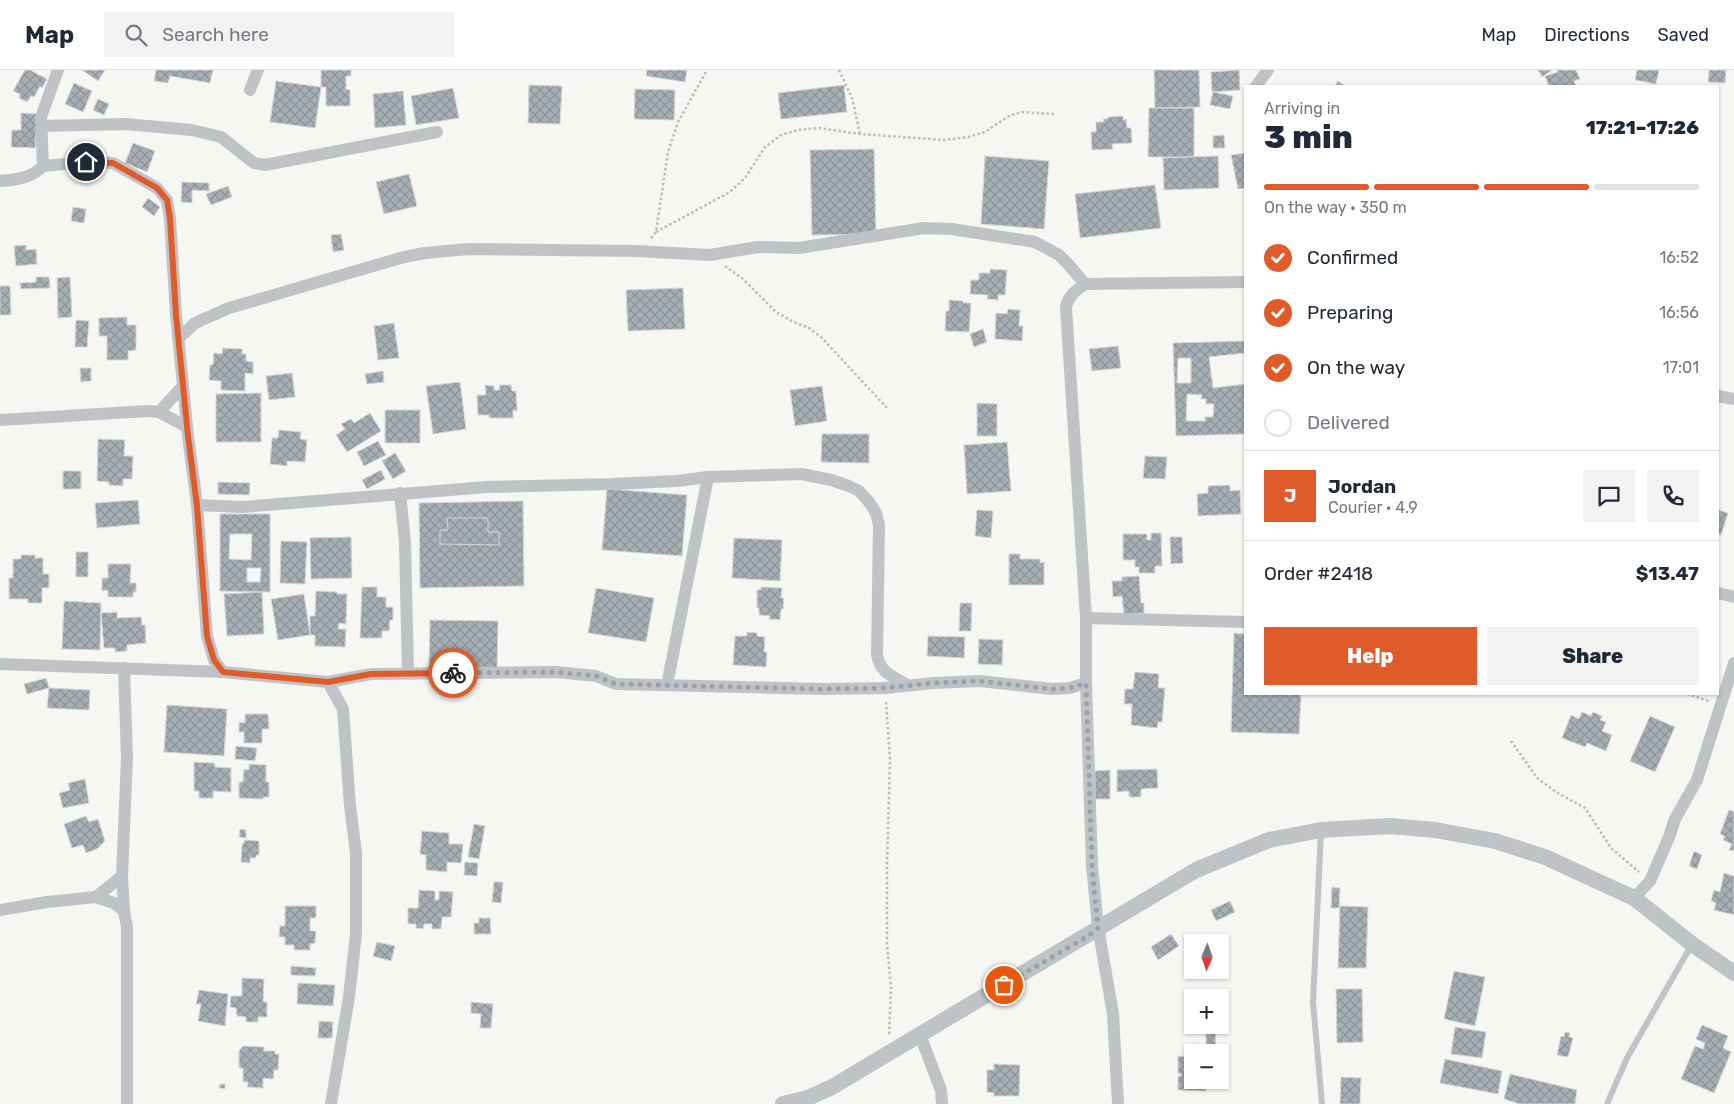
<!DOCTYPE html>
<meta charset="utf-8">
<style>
body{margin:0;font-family:Rubik,sans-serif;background:#f2f2f3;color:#1f2937;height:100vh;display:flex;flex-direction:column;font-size:19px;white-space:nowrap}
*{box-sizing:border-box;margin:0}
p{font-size:16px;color:#747a83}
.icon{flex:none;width:28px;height:28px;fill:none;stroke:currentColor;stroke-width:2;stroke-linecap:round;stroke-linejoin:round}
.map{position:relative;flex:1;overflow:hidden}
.details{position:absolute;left:1244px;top:15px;width:475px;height:610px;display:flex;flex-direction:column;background:#fff;border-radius:0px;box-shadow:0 1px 4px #0004}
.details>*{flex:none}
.needle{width:32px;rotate:182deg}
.tools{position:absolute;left:1184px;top:864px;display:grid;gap:10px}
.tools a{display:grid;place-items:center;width:45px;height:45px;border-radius:0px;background:#fff;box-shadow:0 1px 4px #0004;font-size:25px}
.pin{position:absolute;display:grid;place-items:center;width:42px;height:42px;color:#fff;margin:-21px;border:2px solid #fff;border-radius:50%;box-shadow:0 1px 5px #0007}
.courier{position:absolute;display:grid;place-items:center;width:50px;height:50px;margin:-25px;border:4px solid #df5b2a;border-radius:50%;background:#fff;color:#222;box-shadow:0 1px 6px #0007}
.head em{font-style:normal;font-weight:800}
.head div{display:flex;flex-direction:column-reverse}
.head{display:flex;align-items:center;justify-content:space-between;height:85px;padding:0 20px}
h1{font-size:32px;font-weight:800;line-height:38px}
.bar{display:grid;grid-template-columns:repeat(4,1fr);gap:8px 5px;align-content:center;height:60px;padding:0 20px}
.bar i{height:6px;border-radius:4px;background:#e0e1e3}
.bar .on{background:#df5b2a}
.bar p{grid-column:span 4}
.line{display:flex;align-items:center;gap:12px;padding:0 20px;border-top:1px solid #e0e1e3}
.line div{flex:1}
.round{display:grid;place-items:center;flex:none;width:52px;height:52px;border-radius:0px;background:#f2f2f3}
ol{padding:0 20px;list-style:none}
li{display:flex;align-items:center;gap:15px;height:55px}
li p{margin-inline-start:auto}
li .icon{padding:5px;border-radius:50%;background:#df5b2a;color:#fff;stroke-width:4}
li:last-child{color:#747a83}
li i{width:28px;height:28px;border:2px solid #e0e1e3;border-radius:50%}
.action{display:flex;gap:10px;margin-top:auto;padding:10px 20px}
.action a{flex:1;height:58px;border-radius:0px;background:#df5b2a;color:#fff;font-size:20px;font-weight:800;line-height:58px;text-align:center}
.action a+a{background:#f2f2f3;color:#1f2937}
header{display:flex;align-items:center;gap:30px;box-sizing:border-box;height:70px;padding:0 25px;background:#fff;border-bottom:1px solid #e0e1e3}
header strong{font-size:24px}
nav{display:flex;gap:28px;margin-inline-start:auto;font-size:18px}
.search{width:350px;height:45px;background:#f2f2f3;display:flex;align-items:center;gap:12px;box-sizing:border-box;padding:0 18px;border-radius:0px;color:#747a83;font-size:19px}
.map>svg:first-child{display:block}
</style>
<header>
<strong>Map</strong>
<div class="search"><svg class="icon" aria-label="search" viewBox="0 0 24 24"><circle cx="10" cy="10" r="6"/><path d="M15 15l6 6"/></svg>Search here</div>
<nav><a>Map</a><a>Directions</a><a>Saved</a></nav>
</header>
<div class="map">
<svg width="1734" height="1034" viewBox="0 0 1734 1034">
<defs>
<pattern id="building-cross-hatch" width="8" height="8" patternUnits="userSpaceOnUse" patternTransform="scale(1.25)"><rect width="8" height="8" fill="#a7afb5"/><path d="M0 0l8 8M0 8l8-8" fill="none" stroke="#8c9399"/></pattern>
</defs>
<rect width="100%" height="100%" fill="#f6f6f2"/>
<g fill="url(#building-cross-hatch)" stroke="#d7d7d5" fill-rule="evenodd">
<polygon points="25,0 30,0 47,9 42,18 40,16 34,27 31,26 27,32 19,28 20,24 13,21"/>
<polygon points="82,0 105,0 98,11"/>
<polygon points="156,0 213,0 210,13 170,6 168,13 154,11"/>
<polygon points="321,0 351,0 351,6 346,6 346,19 350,20 350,36 326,36 326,17 321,17"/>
<polygon points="647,0 687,0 685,12 646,6"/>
<polygon points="1154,0 1199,0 1200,37 1155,38"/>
<polygon points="1239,0 1240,20 1212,22 1211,2"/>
<polygon points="1538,0 1552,0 1542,7"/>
<polygon points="1557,0 1576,0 1580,9 1574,11 1576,16 1549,16 1545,6 1558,2"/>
<polygon points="1637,0 1659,0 1656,14 1635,10"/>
<polygon points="1709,0 1726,0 1725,13 1708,12"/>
<polygon points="276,11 321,17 315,58 270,52"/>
<polygon points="1338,11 1344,15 1344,16 1335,16"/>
<polygon points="74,13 92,21 83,42 65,34"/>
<polygon points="529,15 562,16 560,54 528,53"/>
<polygon points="844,15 847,42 781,49 778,23"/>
<polygon points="453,18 459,48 416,55 411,26"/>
<polygon points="635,19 675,20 674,50 634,49"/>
<polygon points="403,21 406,55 375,58 373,24"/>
<polygon points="1213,22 1233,26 1230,39 1210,35"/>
<polygon points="98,29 109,34 104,45 93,40"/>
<polygon points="1149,38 1194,38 1194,87 1148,87"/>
<polygon points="21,43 37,44 35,78 11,77 12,60 21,60"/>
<polygon points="1123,46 1123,50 1126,49 1127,58 1131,58 1132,73 1112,74 1113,79 1092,80 1091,62 1096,62 1096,52 1104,52 1103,49 1108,49 1108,47"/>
<polygon points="1224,65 1225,78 1213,78 1213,66"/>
<polygon points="133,73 155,81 147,102 125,93"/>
<polygon points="874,79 876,164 812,165 810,80"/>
<polygon points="1245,83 1245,118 1238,119 1231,85"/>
<polygon points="985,86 1049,91 1044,159 981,154"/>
<polygon points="1218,86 1219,118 1164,120 1163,88"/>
<polygon points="409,104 417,136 384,144 376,112"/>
<polygon points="182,112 209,113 209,121 192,120 192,133 181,132"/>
<polygon points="1155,115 1161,158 1080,168 1075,124"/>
<polygon points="228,116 232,127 211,135 206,124"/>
<polygon points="148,128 160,137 154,146 142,137"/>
<polygon points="73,137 86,139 84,153 71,151"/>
<polygon points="341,164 344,180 333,182 331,165"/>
<polygon points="26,175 26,180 36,179 37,194 16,196 14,176"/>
<polygon points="990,199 1007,200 1005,225 998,225 998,230 987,229 988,225 970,224 971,210 979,210 979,203 990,203"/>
<polygon points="36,207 49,207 50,218 21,219 20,213 36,212"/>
<polygon points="70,207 72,247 58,248 57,208"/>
<polygon points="0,216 10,216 11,245 0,245"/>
<polygon points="683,218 685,259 628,261 626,220"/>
<polygon points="949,230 963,231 963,233 971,233 969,262 945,261 946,241 949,241"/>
<polygon points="1008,239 1020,240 1019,256 1023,256 1022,271 995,269 996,243 1007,244"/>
<polygon points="127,247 127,255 136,255 136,280 128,281 128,290 107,290 107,266 99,266 99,248"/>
<polygon points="76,250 89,251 87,277 75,277"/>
<polygon points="394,253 399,288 378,290 374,256"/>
<polygon points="983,259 987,272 974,277 970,264"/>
<path d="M1245,271V283L1209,287L1213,318L1245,314V364L1176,366L1173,273ZM1178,288H1191V313H1177ZM1187,324L1202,325L1201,329H1206V334H1214L1213,347H1205V351H1186Z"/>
<polygon points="1118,276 1121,298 1092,301 1089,279"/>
<polygon points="223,278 242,279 242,284 246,284 246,291 253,292 253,304 245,303 245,321 221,320 221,311 209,310 210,295 213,295 214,283 222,284"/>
<polygon points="80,298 91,298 91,311 81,312"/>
<polygon points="383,301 384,312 367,314 365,304"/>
<polygon points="292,303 295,327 269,330 266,306"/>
<polygon points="460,312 466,359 433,364 426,316"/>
<polygon points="485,315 494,316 494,320 500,320 499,315 511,315 512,321 516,321 517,341 513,340 513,348 489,348 489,345 478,345 477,325 486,325"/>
<polygon points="822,316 827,351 795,356 790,320"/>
<polygon points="261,323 261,372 216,372 216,324"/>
<polygon points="977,333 997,334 997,366 977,366"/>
<rect x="385" y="340" width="35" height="33"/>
<polygon points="370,343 381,361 347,382 336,365 345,359 341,354 351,349 354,353"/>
<polygon points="279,360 301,362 300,369 307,370 305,392 287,391 287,396 270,394 272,368 278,368"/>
<polygon points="822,364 869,364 869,393 821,392"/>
<polygon points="98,369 125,370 124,386 133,386 132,409 123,409 123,416 109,415 109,412 97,411"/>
<polygon points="378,371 386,385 364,396 357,382"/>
<polygon points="1007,372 1011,421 967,424 964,375"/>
<polygon points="395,383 406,401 393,409 382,391"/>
<polygon points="1145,386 1167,387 1165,409 1143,408"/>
<polygon points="381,400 385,409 367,419 362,410"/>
<rect x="63" y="401" width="18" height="18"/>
<polygon points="218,412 250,413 249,425 218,424"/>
<polygon points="1230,415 1230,421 1240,420 1241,444 1198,446 1197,424 1208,423 1208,416"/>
<polygon points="607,419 687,425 682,486 602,480"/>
<polygon points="138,430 140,454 97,458 95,433"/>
<polygon points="523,431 524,516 420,518 419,433"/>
<polygon points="977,440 993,441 991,468 975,466"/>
<polygon points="1718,440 1728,443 1721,465 1718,464"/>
<path d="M220,444H270V522L220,521ZM230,464H252L251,490L229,489ZM247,498H261L260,512H247Z"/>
<polygon points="447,448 488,448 488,462 499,462 499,475 440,474 440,460 448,460"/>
<polygon points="1151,463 1161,463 1162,496 1155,496 1155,503 1139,503 1139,497 1135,497 1135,490 1123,490 1123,464 1147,464 1147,470 1151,470"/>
<polygon points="351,467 352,508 311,509 310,468"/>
<polygon points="1170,467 1182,467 1183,493 1171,494"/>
<polygon points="734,468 782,470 780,511 732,508"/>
<polygon points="281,471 307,472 305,514 280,513"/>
<rect x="76" y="482" width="12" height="25"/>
<polygon points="1009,484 1020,484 1020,489 1040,489 1040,493 1044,492 1044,515 1009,515"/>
<polygon points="21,485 35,485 35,488 43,488 43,504 49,504 49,518 42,518 42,533 28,533 28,529 9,529 9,508 13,508 13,489 21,489"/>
<polygon points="108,494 131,494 130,513 136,513 136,522 133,522 133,527 108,527 108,520 102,521 102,508 108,508"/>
<polygon points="1139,506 1141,533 1144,533 1144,543 1124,544 1122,526 1113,527 1112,511 1122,511 1122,507"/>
<polygon points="362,517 377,517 377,527 386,527 386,537 393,537 393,550 390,550 389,561 382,561 382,568 360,568"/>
<polygon points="761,517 782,518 781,528 784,528 783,539 781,539 780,550 769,549 770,546 759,545 759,538 757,538 757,520 761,520"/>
<polygon points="596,518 654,528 646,572 588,563"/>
<polygon points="316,521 337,522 337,524 347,524 346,554 339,553 338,559 346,559 345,577 315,576 315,565 310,565 310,546 315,546"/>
<polygon points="262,522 264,564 227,566 224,524"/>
<polygon points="304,524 310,565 278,570 271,529"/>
<polygon points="64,531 101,533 100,580 62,579"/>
<polygon points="960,533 972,533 971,561 959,561"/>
<polygon points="117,542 117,548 141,547 142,555 145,555 146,573 127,575 127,581 115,582 115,578 104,578 101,543"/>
<polygon points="430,550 498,551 497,598 429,597"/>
<polygon points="747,562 757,563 757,566 765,567 764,582 767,582 766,597 733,595 735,566 747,566"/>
<polygon points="1234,563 1245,564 1245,624 1301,624 1299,664 1231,662"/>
<polygon points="928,566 965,567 964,588 927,586"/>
<polygon points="979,569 1003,570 1002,595 978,594"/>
<polygon points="1135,602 1159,604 1158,618 1165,618 1162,652 1158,652 1157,658 1131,655 1132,634 1124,634 1125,619 1133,619"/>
<polygon points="46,608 49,618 27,624 24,614"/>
<polygon points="49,618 90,620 89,640 47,638"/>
<polygon points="167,635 227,639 224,686 164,682"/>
<polygon points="1582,642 1591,646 1593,642 1602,646 1600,650 1606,652 1602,661 1612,665 1606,681 1587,673 1585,677 1562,668 1571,645 1579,649"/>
<polygon points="245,644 268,644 269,659 262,659 262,673 244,673 244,662 239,662 239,652 245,653"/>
<polygon points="1650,646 1675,657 1655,702 1630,691"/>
<polygon points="236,676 257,678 255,691 235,689"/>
<polygon points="194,692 214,693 215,697 231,698 231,722 213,721 213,728 199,728 199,721 194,721"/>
<polygon points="249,694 266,695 266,712 269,712 269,727 263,727 263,729 239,728 239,712 243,712 244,699 249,700"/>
<polygon points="1157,699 1158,718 1141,719 1141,727 1129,727 1129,721 1117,722 1117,700"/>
<polygon points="1110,700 1110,729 1095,729 1095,701"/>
<polygon points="85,709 89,733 63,738 59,723 70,720 68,713"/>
<polygon points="1729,740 1734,742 1734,781 1729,780 1732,774 1723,770 1725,766 1720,764"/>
<polygon points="86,746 89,752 98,749 105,771 97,779 86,783 83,775 72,778 64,754"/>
<polygon points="474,754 485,756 479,789 468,787"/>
<polygon points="240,759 246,760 246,768 239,767"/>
<polygon points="422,761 449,763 449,774 463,774 461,793 447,792 447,802 426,800 426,785 420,784"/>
<polygon points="245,770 259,771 259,785 256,785 256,788 250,788 250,793 241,792 242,776"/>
<polygon points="1694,781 1702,785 1697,799 1689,796"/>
<polygon points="465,792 478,793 477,806 464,805"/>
<polygon points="1724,803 1734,806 1734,845 1714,840 1716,833 1711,831 1714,820 1720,822"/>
<polygon points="494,812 503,812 501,833 492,832"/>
<polygon points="1332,817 1340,818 1339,838 1331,838"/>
<polygon points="419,820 435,821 435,830 439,830 439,821 453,822 451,847 442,847 441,859 432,859 432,854 424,854 423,859 416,858 416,854 408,854 408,838 418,838"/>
<polygon points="1230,831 1235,842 1216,851 1211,840"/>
<polygon points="285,836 316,836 316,848 310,848 310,861 316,861 315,873 310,874 310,880 294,880 294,875 285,875 285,867 279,867 280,856 285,856"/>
<polygon points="1340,836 1368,837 1366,898 1338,898"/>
<polygon points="479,848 490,848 491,864 474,864 474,853 479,853"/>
<polygon points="1171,864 1179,876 1158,890 1151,877"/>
<polygon points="1188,866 1207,867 1207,872 1212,872 1192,872 1192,889 1184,888"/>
<polygon points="377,872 395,876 391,891 373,886"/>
<polygon points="291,896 316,898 315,906 291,905"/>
<polygon points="1454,901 1485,907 1475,956 1444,949"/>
<polygon points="242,908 264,909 263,932 267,932 267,947 258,947 258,952 246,952 246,947 237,946 236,938 230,937 231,926 242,926"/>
<polygon points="298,913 335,915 333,936 297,934"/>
<polygon points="1336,919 1362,919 1363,972 1337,973"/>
<polygon points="199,920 228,924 225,956 198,951 201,934 196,934"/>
<polygon points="471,932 493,934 491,958 480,958 481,944 471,943"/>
<polygon points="319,951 333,952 332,968 318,968"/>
<polygon points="1206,955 1215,955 1216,981 1206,982"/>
<polygon points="1702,955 1728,966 1723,978 1731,982 1714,1023 1681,1009 1695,976 1703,979 1705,973 1696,969"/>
<polygon points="1455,957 1486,962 1482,988 1451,984"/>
<polygon points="1565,962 1570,963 1569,967 1573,968 1568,987 1557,985 1561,966 1564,967"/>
<polygon points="243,976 264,977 264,981 275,981 275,984 279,984 278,1000 274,1000 273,1009 263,1008 263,1018 247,1017 248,1012 243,1012 243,998 239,998 239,981"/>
<polygon points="1178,986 1192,987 1192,1010 1206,1012 1206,1021 1178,1020 1178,1006 1181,1006 1181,1004 1178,1003"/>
<polygon points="1445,989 1502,1001 1498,1024 1440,1013"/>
<polygon points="994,994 1020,995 1019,1026 994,1026 994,1023 987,1022 987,1000 994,1000"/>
<polygon points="1510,1004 1577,1020 1575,1034 1519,1034 1504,1029"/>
<polygon points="1341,1007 1361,1008 1360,1034 1340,1034"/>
<polygon points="220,1014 225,1014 225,1019 219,1018"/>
</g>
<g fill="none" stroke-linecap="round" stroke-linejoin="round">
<g stroke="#b9bcbe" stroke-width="2.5" stroke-dasharray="2.5 2.5" stroke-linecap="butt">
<polyline points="839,0 852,28 860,64"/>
<polyline points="656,162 730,122 745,108 765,77 781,65 798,60 819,58 860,64 945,70 968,67 985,62 1009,46 1021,42 1054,44"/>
<polyline points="651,168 656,162 668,82 678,52 707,0"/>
<polyline points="725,196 743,209 775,241 793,252 809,258 821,267 888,339"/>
<polyline points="1687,624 1709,631"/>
<polyline points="886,632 890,689 887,796 887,873 891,918 889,966"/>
<polyline points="1511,671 1537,708 1556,722 1585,738 1611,778 1639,802"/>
</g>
<g stroke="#bfc3c6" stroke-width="6">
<polyline points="1321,761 1313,932 1322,1034"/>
<polyline points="1607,1034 1627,988 1692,874"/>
</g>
<g stroke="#bfc3c6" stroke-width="12">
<polyline points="1256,16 1268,0"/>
<polyline points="250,20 258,0"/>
<polyline points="41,56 125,54 192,60 221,67 254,93 265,95 437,62"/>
<polyline points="43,96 86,92 113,93 157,118 167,130 170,148 176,245 188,366 197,435 207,566 214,590 223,602"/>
<path d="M0,111C15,110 32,108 43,96L41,47L58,0"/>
<polyline points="178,269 195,253 229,238 404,187 425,183 469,179 637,181 710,185 758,177 799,178 924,158 952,159 1035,172 1059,185 1068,194 1085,214"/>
<polyline points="1718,326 1734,329"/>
<polyline points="159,342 183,316"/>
<polyline points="0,350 148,341 159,342 187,357"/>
<polyline points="400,423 405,472 408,603"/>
<path d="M197,435L243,437L487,417L613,414L677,411L708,407L802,404L831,410L849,416L859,421L869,432L876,443L879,455L877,585C880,603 893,606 907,615"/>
<polyline points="1718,523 1734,527"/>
<polyline points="1086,548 1245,552"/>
<polyline points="0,594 223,602 328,612 343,639 350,736 356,783 356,864 349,927 331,1034"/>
<polyline points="124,598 127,688 122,806 124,841 127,857 127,1034"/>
<polyline points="328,612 371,604 556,602 596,606 616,614 821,619 885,618 934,613 980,611 1052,619 1070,618 1086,613"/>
<polyline points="667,615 708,407"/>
<polyline points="96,827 122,806"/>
<polyline points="1634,828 1650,811 1669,767 1675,749 1697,710 1734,593"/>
<polyline points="0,840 47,832 96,827 114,833 124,841"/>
<polyline points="920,965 941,1020 942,1034"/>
<path d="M1118,1034L1113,944L1098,857L1092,796L1086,613V548L1066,237C1069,225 1075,221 1085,214L1245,212"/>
</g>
<polyline stroke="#bfc3c6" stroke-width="16" points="783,1034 808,1028 832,1017 1196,800 1269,770 1321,760 1390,756 1435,760 1495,771 1545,787 1634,828 1692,874 1734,903"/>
</g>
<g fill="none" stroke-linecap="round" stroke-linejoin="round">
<polyline stroke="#98a2aa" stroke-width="5" stroke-dasharray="0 9" points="453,603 556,602 596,606 616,614 820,619 885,618 934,613 980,611 1052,619 1070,618 1086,613 1092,796 1098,858 1088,866 1004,915"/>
<polyline stroke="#df5b2a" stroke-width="6" points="86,92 113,93 157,118 167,130 170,148 176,245 188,366 197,436 207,566 214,590 223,602 328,612 371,604 453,603"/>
</g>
</svg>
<div class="tools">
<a><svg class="needle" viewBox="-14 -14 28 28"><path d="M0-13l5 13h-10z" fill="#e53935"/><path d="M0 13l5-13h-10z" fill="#747a83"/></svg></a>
<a>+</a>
<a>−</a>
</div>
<div class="pin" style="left:1004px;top:915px;background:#ea580c"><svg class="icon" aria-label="bag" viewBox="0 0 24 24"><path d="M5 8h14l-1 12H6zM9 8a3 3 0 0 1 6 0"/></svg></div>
<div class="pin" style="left:86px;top:92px;background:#1f2937"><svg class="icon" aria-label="home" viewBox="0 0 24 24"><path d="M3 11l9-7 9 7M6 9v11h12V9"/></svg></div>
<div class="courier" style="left:453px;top:603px"><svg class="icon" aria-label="bike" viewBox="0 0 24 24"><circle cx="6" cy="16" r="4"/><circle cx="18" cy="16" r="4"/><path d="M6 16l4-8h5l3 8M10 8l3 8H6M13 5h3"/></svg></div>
<section class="details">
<div class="head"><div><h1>3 min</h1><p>Arriving in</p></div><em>17:21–17:26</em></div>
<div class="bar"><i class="on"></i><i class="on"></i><i class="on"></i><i></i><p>On the way · 350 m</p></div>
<ol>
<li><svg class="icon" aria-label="check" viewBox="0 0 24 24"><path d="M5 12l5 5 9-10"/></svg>Confirmed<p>16:52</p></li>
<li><svg class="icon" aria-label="check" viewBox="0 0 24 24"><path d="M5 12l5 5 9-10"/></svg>Preparing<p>16:56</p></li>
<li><svg class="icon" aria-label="check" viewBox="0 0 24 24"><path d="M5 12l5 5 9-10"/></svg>On the way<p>17:01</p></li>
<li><i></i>Delivered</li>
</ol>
<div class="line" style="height:90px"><b class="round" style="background:#df5b2a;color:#fff">J</b><div><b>Jordan</b><p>Courier · 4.9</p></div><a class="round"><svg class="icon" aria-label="chat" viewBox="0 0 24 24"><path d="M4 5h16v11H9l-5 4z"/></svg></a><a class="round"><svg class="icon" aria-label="phone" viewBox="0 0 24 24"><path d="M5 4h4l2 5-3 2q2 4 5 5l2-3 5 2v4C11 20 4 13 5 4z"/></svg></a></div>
<div class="line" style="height:65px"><div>Order #2418</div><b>$13.47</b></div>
<div class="action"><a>Help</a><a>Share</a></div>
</section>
</div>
